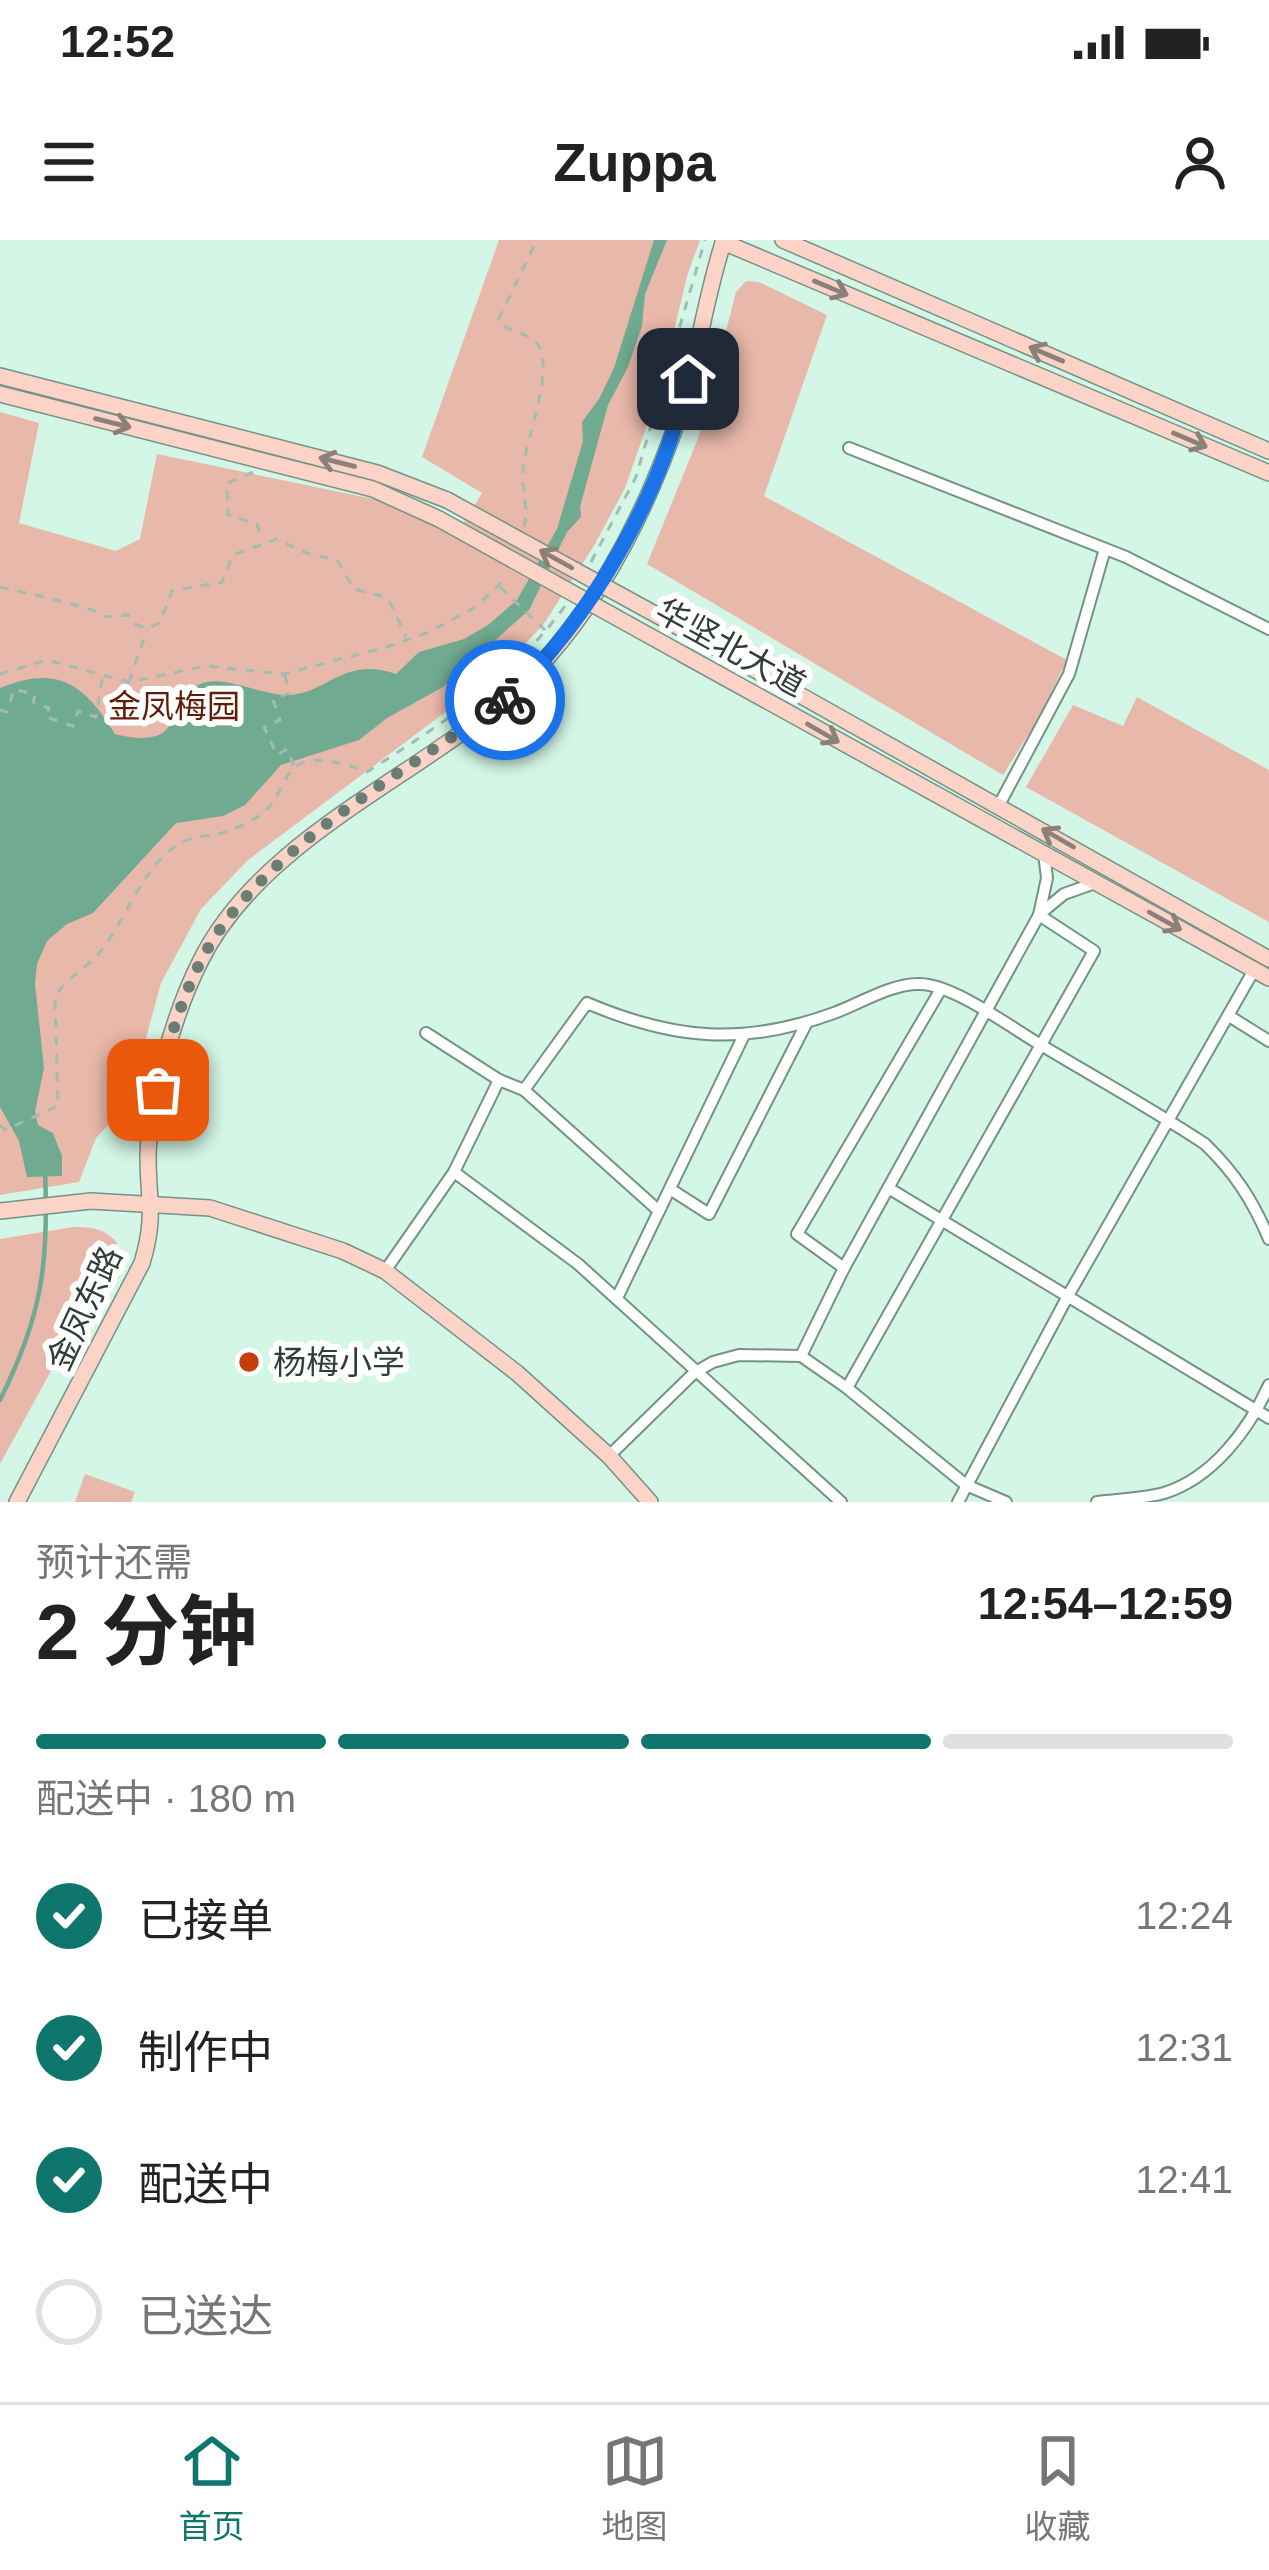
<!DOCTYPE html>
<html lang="zh">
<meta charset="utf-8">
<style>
body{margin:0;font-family:Arial,"Noto Sans SC",sans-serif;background:#f6f6f6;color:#222;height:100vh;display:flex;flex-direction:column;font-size:45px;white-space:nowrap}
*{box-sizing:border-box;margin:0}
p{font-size:39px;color:#767676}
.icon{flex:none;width:66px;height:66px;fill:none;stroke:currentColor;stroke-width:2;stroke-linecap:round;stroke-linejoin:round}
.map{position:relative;height:1262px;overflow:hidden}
.details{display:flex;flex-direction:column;background:#fff;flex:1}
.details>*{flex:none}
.pin{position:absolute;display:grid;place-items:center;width:102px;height:102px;color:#fff;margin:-51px;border-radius:24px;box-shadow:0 6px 18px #0006}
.courier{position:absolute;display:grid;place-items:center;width:120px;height:120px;margin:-60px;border:9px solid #1a73e8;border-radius:50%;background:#fff;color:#222;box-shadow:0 3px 15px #0007}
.headline em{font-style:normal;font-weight:700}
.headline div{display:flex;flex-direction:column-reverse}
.headline{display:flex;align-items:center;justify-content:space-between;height:204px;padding:0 36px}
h1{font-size:78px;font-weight:700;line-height:90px}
.bar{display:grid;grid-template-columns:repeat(4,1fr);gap:18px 12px;align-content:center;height:144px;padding:0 36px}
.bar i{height:15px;border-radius:9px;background:#e0e0e0}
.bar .active{background:#0f766e}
.bar p{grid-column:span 4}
ol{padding:0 36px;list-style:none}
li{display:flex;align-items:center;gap:36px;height:132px}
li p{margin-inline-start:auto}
li .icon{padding:12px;border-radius:50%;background:#0f766e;color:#fff;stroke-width:4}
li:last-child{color:#767676}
li i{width:66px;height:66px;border:6px solid #e0e0e0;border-radius:50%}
.status{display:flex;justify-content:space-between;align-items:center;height:84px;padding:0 60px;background:#fff;direction:ltr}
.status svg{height:33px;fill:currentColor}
header{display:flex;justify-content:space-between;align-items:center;height:156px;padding:0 36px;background:#fff;font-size:54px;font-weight:700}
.tabs{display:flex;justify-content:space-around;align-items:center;height:168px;border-top:3px solid #e0e0e0;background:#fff;font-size:33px;color:#767676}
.tabs a{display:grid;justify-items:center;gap:6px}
.tabs .active{color:#0f766e}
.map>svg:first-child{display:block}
</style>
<div class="status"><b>12:52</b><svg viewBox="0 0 49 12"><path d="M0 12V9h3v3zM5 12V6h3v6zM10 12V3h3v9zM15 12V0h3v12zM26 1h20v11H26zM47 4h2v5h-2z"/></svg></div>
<header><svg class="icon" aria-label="menu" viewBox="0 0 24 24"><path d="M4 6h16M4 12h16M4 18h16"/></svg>Zuppa<svg class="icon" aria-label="person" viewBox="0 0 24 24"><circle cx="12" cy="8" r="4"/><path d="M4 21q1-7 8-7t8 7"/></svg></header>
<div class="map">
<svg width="1269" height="1262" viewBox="0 0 1269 1262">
<rect width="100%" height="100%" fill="#d3f6e6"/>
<g fill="#e8b8aa">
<polygon points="499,0 700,0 687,36 662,142 625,248 595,304 543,385 495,435 248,620 201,669 161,743 128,864 96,898 79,942 0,955 0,172 39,183 19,283 116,311 140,299 157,214 388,262 459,290 482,253 422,217"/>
<polygon points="746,41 759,42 827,75 764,256 1067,420 1037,481 1003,535 647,324 699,196 736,52"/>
<polygon points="1137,457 1269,530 1269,682 1026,547 1073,465 1123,486"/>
<path d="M73,987C91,987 105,988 117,1003L113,1018L0,1224V999Z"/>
<polygon points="85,1234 135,1252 131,1262 75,1262"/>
</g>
<path fill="#70aa91" d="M654,0H667L645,54L642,86L628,127L608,165L580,267L581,277L567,292L529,370L443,447L387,478L359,500L281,525L245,565L223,576L176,583L93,673L67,684L47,701L37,724L35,744L44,828L35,872L38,885L53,893L62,916V936L27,937L19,901L0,867V448C57,424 85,444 115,494C195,514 160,453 207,442C228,437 265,456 290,455C327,453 345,416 396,434L419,412L464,399L488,385L517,360L557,289L583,201L582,182L599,159L614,128Z"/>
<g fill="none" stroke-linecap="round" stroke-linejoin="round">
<path stroke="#70aa91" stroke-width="4.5" d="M0,1160C42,1076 49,1024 45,931"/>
<g stroke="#739385" stroke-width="14">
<g id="street">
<polyline points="849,208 1126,317 1269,389"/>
<polyline points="999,565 1069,434 1105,309"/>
<polyline points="1041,673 1064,654 1095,643"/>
<polyline points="1229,776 1269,801"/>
<polyline points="426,793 499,840"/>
<polyline points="524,850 659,971"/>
<polyline points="454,932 578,1024 841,1262"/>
<polyline points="670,949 709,974 806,784"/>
<polyline points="890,949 1269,1178"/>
<polyline points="844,1028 797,994 941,749"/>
<path d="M385,1031L454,932L499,840L524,850L587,763C674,800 744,806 834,773C859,764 892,743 920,744C955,745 1010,787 1041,805C1096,838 1152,869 1205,904C1235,933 1253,961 1269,999"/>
<polyline points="617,1058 744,795"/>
<polyline points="801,1116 844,1028 1039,675 1047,638 1044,614"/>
<polyline points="847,1148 1094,711 1039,675"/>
<polyline points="609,1216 694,1133 713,1122 739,1115 801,1116 847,1148 966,1245 1006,1262"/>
<polyline points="958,1262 1069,1054 1254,730"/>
<path d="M1097,1262C1119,1259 1142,1259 1164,1253C1213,1238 1249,1189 1269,1145"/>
</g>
</g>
<g stroke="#739385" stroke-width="18">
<g id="secondary">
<polyline points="783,0 1269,211"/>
<polyline points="723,2 1269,233"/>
<polyline points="0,136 377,233 447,260"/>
<polyline points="0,154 373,249 439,279"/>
<polyline points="695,396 1269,719"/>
<polyline points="684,415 1269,738"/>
<polyline points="0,971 91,961 210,968 343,1011 385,1031 517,1133 609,1216 650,1262"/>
<path d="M17,1262L142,1023C156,976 148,961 148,916C149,861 174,774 199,724C257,603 408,542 505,459C588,389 645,277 679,176C698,119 705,57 724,0"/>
</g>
</g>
<g stroke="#a1bdb0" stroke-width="3" stroke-dasharray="9 9" stroke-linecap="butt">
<polyline points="253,232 227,243 228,275 257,284 262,300"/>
<path d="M524,287C529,267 521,250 523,230C526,197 552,139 540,108C535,95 510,91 500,84L499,78L537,0"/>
<polyline points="591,322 636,237 705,0"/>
<path d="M0,347C21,352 96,367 106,377L128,375L135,384L148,389L160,382L172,351L222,342L233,315L277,299L306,313L337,320L354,349L388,358L406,397"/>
<polyline points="500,347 545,390"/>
<polyline points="0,434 47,420 129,442 206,426 284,434 387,407 429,392 474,368 509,336"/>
<polyline points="285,435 289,453 273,460 280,480 264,487 277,515 287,509 294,526"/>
<polyline points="129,442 147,390"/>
<polyline points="0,470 7,472 14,449 35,455 33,462 49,468 46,477 73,486 78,471 96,477 102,439"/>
<path d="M0,885L5,890L58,866L55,757C66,737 87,729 101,711C127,678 141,630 177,605C190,596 207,597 222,593C234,590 245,584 256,578C275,566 277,552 289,534C305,509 345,524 367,532C442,484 512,439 565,366"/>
</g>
<use href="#street" stroke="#fff" stroke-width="10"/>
<use href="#secondary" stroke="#fcd3c7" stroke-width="15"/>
<g stroke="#739385" stroke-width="18" stroke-linecap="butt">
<g id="secondary-bridge">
<polyline points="447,260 695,396"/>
<polyline points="439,279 684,415"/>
</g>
</g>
<use href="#secondary-bridge" stroke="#fcd3c7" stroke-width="15"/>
</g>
<defs><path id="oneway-shaft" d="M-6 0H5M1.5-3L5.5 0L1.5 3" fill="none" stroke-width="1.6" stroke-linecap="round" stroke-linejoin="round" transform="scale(3)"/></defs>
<g stroke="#8c8178">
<use href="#oneway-shaft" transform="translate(831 48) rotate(23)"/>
<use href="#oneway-shaft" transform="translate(1046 114) rotate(-157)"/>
<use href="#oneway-shaft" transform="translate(113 183) rotate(14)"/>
<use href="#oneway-shaft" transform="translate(1190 200) rotate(23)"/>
<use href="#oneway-shaft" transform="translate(337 222) rotate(-166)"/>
<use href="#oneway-shaft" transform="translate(556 319) rotate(-151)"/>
<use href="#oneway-shaft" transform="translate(823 493) rotate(30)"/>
<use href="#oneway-shaft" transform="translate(1058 598) rotate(-150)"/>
<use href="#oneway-shaft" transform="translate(1165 681) rotate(29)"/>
</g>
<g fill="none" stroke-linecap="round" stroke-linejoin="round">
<path stroke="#6a7e75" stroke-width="12" stroke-dasharray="0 21.6" d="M158,850C170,793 190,728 226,681C294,591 414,526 505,460"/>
<path stroke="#1a73e8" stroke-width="15" d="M505,460C593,376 660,258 688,139"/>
</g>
<circle fill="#c53d09" stroke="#fff" stroke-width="4.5" cx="249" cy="1122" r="12"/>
<g text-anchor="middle" stroke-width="12" stroke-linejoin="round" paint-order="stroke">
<g font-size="33" fill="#313e38" stroke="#fff">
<text transform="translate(731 407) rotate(29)" y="12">华坚北大道</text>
<text transform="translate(84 1068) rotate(-65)" y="12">金凤东路</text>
</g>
<g font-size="33" fill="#5f1d08" stroke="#fff">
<text x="174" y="478">金凤梅园</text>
</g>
<g font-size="33" fill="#313e38" stroke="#fff" text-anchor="start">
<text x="273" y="1134">杨梅小学</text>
</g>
</g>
</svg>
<div class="pin" style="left:158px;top:850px;background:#ea580c"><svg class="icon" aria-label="bag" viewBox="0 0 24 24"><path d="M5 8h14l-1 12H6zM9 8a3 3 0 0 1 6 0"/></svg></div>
<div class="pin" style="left:688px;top:139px;background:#1f2937"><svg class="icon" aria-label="home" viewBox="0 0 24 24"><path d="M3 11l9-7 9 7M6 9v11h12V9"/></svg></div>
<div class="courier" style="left:505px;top:460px"><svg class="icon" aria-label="bike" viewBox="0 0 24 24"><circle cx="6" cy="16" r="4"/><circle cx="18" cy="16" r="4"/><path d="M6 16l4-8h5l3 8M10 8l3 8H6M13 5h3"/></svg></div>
</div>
<section class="details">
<div class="headline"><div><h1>2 分钟</h1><p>预计还需</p></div><em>12:54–12:59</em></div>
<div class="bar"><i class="active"></i><i class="active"></i><i class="active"></i><i></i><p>配送中 · 180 m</p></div>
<ol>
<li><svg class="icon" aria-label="check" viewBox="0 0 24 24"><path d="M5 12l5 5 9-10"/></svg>已接单<p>12:24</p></li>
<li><svg class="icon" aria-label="check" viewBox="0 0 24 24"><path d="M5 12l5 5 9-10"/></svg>制作中<p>12:31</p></li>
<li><svg class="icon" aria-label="check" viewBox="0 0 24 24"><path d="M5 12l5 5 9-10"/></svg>配送中<p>12:41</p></li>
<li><i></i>已送达</li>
</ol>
</section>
<nav class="tabs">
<a class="active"><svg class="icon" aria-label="home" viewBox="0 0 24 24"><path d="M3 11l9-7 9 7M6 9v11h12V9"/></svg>首页</a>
<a><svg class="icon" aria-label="map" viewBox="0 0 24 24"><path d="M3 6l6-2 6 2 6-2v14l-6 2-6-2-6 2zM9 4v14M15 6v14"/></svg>地图</a>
<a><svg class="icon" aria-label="saved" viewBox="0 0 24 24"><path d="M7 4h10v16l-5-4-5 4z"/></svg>收藏</a>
</nav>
